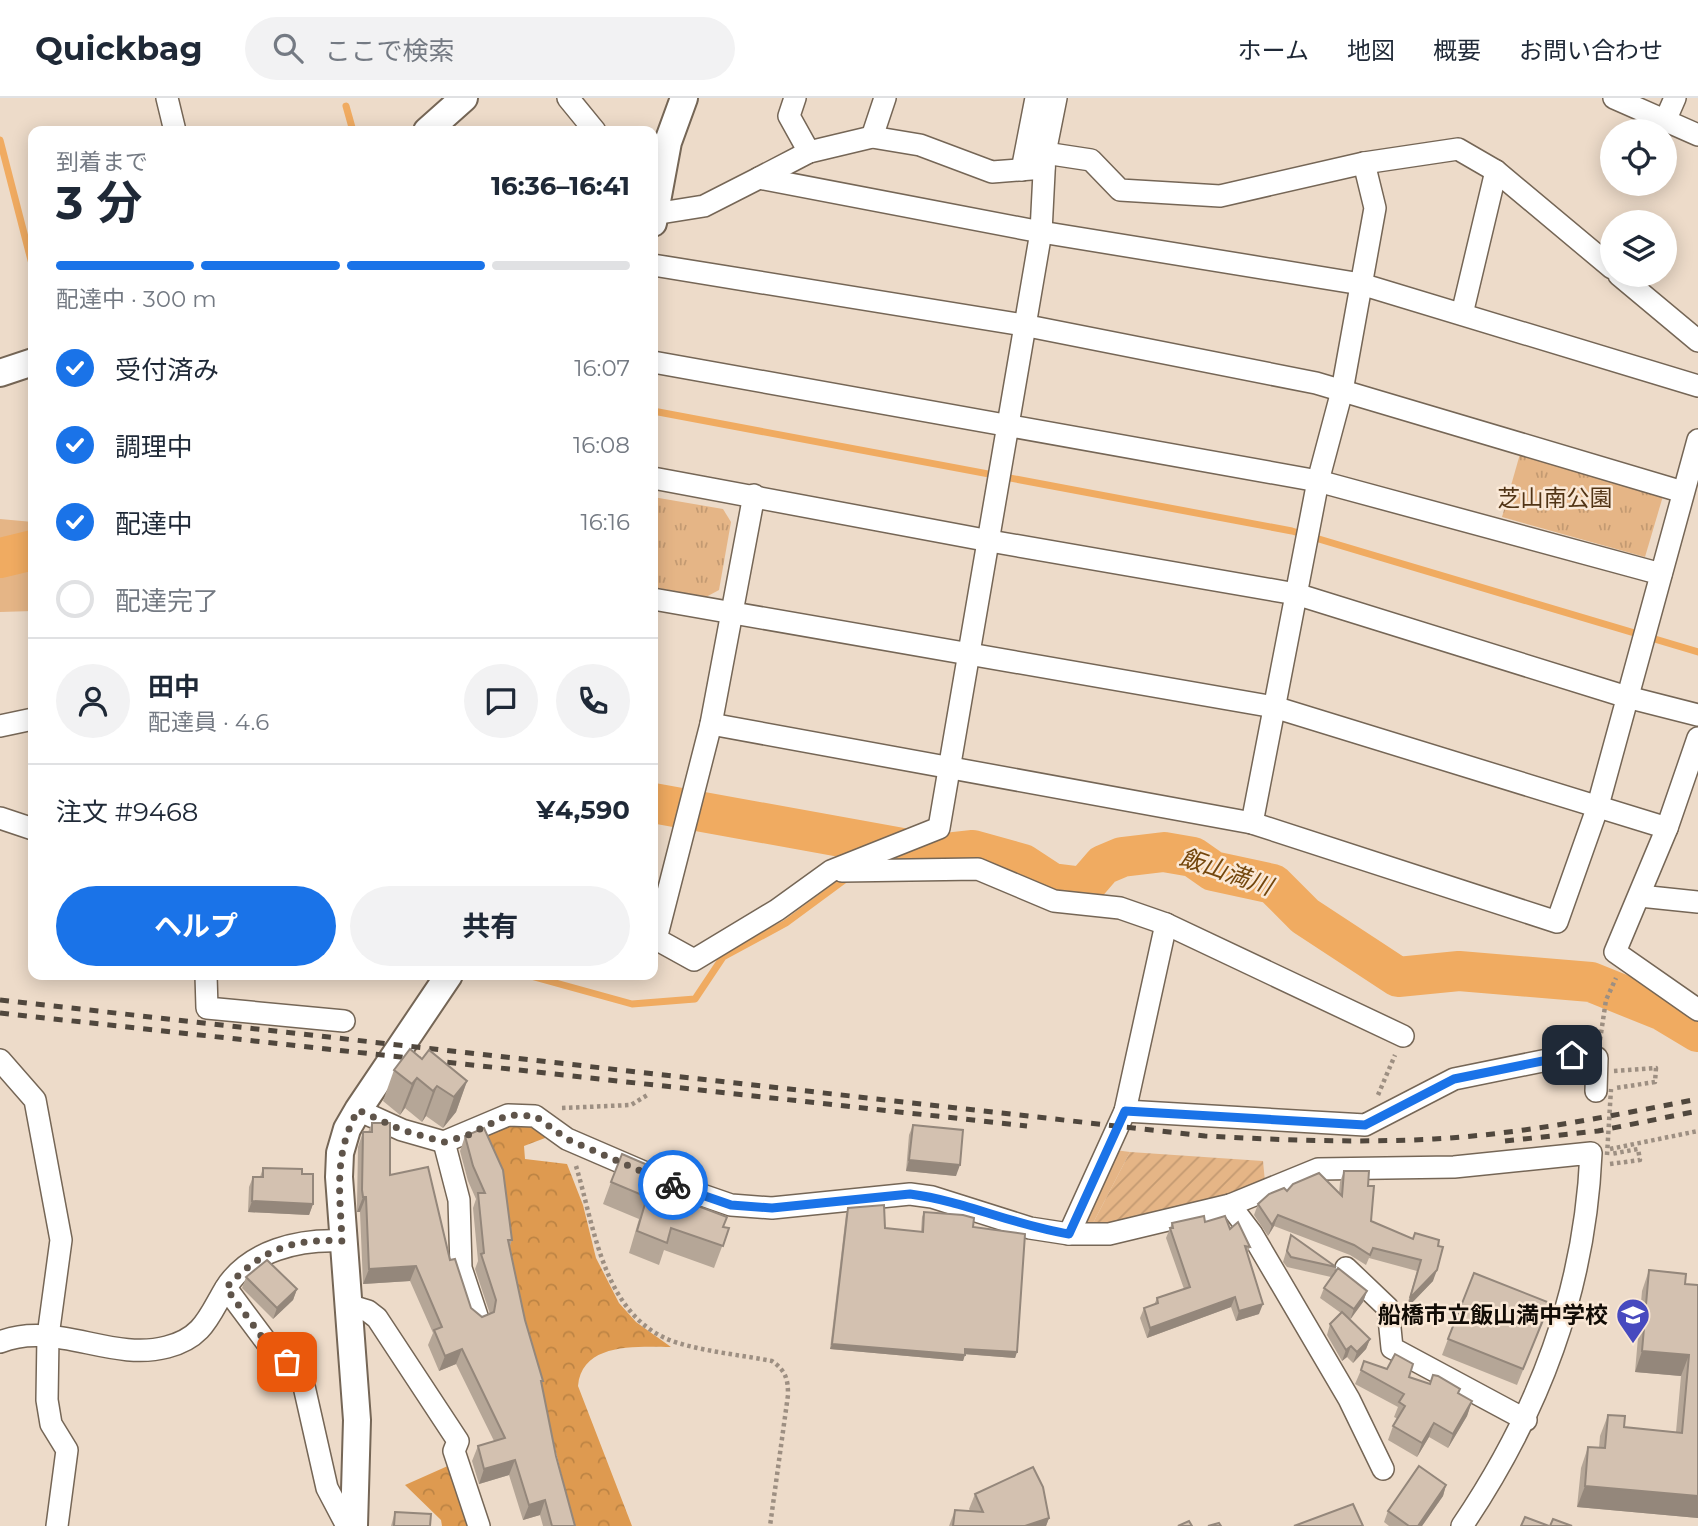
<!DOCTYPE html>
<html lang="ja">
<meta charset="utf-8">
<style>
body{margin:0;font-family:Montserrat,"Noto Sans JP",sans-serif;background:#f2f2f3;color:#1f2937;height:100vh;display:flex;flex-direction:column;font-size:26px;white-space:nowrap}
*{box-sizing:border-box;margin:0}
p{font-size:23px;color:#747a83}
.icon{flex:none;width:38px;height:38px;fill:none;stroke:currentColor;stroke-width:2;stroke-linecap:round;stroke-linejoin:round}
.map{position:relative;flex:1;overflow:hidden}
.side{position:absolute;left:28px;top:28px;width:630px;height:854px;display:flex;flex-direction:column;background:#fff;border-radius:14px;box-shadow:0 4px 18px #0003}
.side>*{flex:none}
.controls{position:absolute;left:1600px;top:21px;display:grid;gap:14px}
.controls a{display:grid;place-items:center;width:77px;height:77px;border-radius:50%;background:#fff;box-shadow:0 4px 18px #0003;font-size:35px}
.pin{position:absolute;display:grid;place-items:center;width:60px;height:60px;color:#fff;margin:-30px;border-radius:14px;box-shadow:0 4px 10px #0006}
.courier{position:absolute;display:grid;place-items:center;width:70px;height:70px;margin:-35px;border:5px solid #1a73e8;border-radius:50%;background:#fff;color:#222;box-shadow:0 2px 9px #0007}
.summary em{font-style:normal;font-weight:700}
.summary div{display:flex;flex-direction:column-reverse}
.summary{display:flex;align-items:center;justify-content:space-between;height:119px;padding:0 28px}
h1{font-size:46px;font-weight:700;line-height:52px}
.bar{display:grid;grid-template-columns:repeat(4,1fr);gap:10px 7px;align-content:center;height:84px;padding:0 28px}
.bar i{height:9px;border-radius:5px;background:#e0e1e3}
.bar .current{background:#1a73e8}
.bar p{grid-column:span 4}
.line{display:flex;align-items:center;gap:18px;padding:0 28px;border-top:2px solid #e0e1e3}
.line div{flex:1}
.round{display:grid;place-items:center;flex:none;width:74px;height:74px;border-radius:37px;background:#f2f2f3}
ol{padding:0 28px;list-style:none}
li{display:flex;align-items:center;gap:21px;height:77px}
li p{margin-inline-start:auto}
li .icon{padding:7px;border-radius:50%;background:#1a73e8;color:#fff;stroke-width:4}
li:last-child{color:#747a83}
li i{width:38px;height:38px;border:4px solid #e0e1e3;border-radius:50%}
.button{display:flex;gap:14px;margin-top:auto;padding:14px 28px}
.button a{flex:1;height:80px;border-radius:42px;background:#1a73e8;color:#fff;font-size:28px;font-weight:700;line-height:80px;text-align:center}
.button a+a{background:#f2f2f3;color:#1f2937}
header{display:flex;align-items:center;gap:42px;box-sizing:border-box;height:98px;padding:0 35px;background:#fff;border-bottom:2px solid #e0e1e3}
header strong{font-size:33px}
nav{display:flex;gap:38px;margin-inline-start:auto;font-size:24px}
.search{width:490px;height:63px;background:#f2f2f3;display:flex;align-items:center;gap:18px;box-sizing:border-box;padding:0 24px;border-radius:38px;color:#747a83;font-size:26px}
.map>svg:first-child{display:block}
</style>
<header>
<strong>Quickbag</strong>
<div class="search"><svg class="icon" aria-label="search" viewBox="0 0 24 24"><circle cx="10" cy="10" r="6"/><path d="M15 15l6 6"/></svg>ここで検索</div>
<nav><a>ホーム</a><a>地図</a><a>概要</a><a>お問い合わせ</a></nav>
</header>
<div class="map">
<svg width="1698" height="1428" viewBox="0 0 1698 1428">
<defs>
<pattern id="forest-crowns" width="20" height="18" patternUnits="userSpaceOnUse" patternTransform="scale(1.75)"><rect width="20" height="18" fill="#de9a50"/><path d="M2 6a3 3 0 1 1 6 0M12 15a3 3 0 1 1 6 0" fill="none" stroke="#bd8444"/></pattern>
<pattern id="park-tufts" width="24" height="20" patternUnits="userSpaceOnUse" patternTransform="scale(1.75)"><rect width="24" height="20" fill="#e5b586"/><path d="M3 7l-1-3M5 7V3M7 7l1-3M15 17l-1-3M17 17v-4M19 17l1-3" fill="none" stroke="#c39a72"/></pattern>
<pattern id="garden-furrows" width="10" height="10" patternUnits="userSpaceOnUse" patternTransform="scale(1.75)"><rect width="10" height="10" fill="#e5b586"/><path d="M-1 1l2-2M0 10L10 0M9 11l2-2" fill="none" stroke="#c39a72"/></pattern>
</defs>
<rect width="100%" height="100%" fill="#eddbc9"/>
<g fill="#e5b586">
<polygon points="0,421 33,424 33,440 0,448"/>
<polygon points="33,464 33,513 0,514 0,473"/>
<polygon points="1115,1052 1130,1054 1090,1131 1086,1130 1082,1122"/>
</g>
<g fill="url(#forest-crowns)">
<path d="M530,1023L553,1037L524,1048L525,1061L567,1066L583,1107L596,1160L619,1205L636,1224L671,1249C637,1249 582,1244 578,1288L632,1428H574L479,1038L497,1029Z"/>
<polygon points="450,1367 472,1428 442,1428 441,1422 405,1387"/>
</g>
<g fill="url(#park-tufts)">
<polygon points="1520,356 1663,398 1645,459 1502,419"/>
<polygon points="653,399 723,411 731,424 719,492 706,499 653,489"/>
</g>
<polygon fill="url(#garden-furrows)" points="1130,1054 1263,1063 1265,1084 1225,1101 1090,1131"/>
<g fill="none" stroke-linecap="round" stroke-linejoin="round">
<g stroke="#f0ab61" stroke-width="7">
<polyline points="346,8 353,33"/>
<polyline points="0,42 33,170"/>
<polyline points="653,313 1292,433 1698,554"/>
<polyline points="880,765 914,751"/>
<polyline points="527,877 632,906 695,901 723,859 786,825 847,780"/>
</g>
<g stroke="#f0ab61" stroke-width="40">
<polyline points="0,460 33,452"/>
<polyline points="653,705 902,750 946,755 973,752 1023,766 1052,785 1084,789 1103,767 1122,759 1164,754 1193,759 1213,773 1273,786 1305,818 1398,879 1459,873 1591,884 1663,913 1698,934"/>
</g>
<g stroke="#756656" stroke-width="24">
<g id="minor">
<polyline points="167,0 175,33"/>
<polyline points="568,0 595,33"/>
<polyline points="795,0 789,18 809,54"/>
<polyline points="1614,0 1698,37"/>
<polyline points="1665,23 1675,0"/>
<polyline points="872,39 885,0"/>
<polyline points="1045,55 1091,62 1120,92 1220,98 1364,65 1458,51 1496,73 1612,170"/>
<polyline points="1022,72 1036,0"/>
<polyline points="759,80 809,54 872,39 920,47 992,74 1044,70"/>
<polyline points="653,114 654,116 704,108 759,80 1041,134 1361,186 1698,288"/>
<polyline points="653,167 1023,227 1316,285 1683,394"/>
<polyline points="1619,177 1698,243"/>
<polyline points="1462,216 1496,73"/>
<polyline points="653,264 1318,383 1661,476"/>
<polyline points="653,380 990,443 1296,496 1627,599 1698,617"/>
<polyline points="754,397 711,626 656,841 694,862 777,812 831,773 939,730 1041,134 1045,55 1056,0"/>
<polyline points="653,501 1274,609 1667,730"/>
<polyline points="711,626 1252,725 1557,824 1597,711 1698,342"/>
<polyline points="0,628 33,621"/>
<polyline points="1698,640 1667,730 1615,854 1698,912"/>
<polyline points="0,720 33,731"/>
<polyline points="1252,725 1318,383 1342,293 1375,110 1364,65"/>
<polyline points="842,773 978,771 1054,803 1120,810 1166,826 1403,938"/>
<polyline points="1640,798 1698,804"/>
<polyline points="206,877 207,910 344,923"/>
<polyline points="0,962 35,1002 61,1142 48,1238 47,1302 51,1326 67,1352 57,1428"/>
<path d="M358,1012L402,1032L444,1044L508,1017L535,1018L567,1041L676,1088L731,1107L772,1110L910,1096L932,1099L1030,1130L1069,1136H1109L1230,1107L1318,1071L1454,1069L1591,1055C1585,1193 1539,1314 1462,1428"/>
<polyline points="1125,1013 1365,1027 1454,981 1572,957 1597,960 1596,993"/>
<polyline points="444,1044 459,1102 461,1170 478,1221"/>
<polyline points="1230,1107 1252,1136 1349,1301 1383,1371"/>
<polyline points="1069,1136 1125,1013 1166,826"/>
<polyline points="1346,1170 1388,1210 1392,1250 1526,1322"/>
<polyline points="226,1190 273,1253 301,1275 327,1390 347,1428"/>
<polyline points="348,1207 368,1213 377,1220 458,1343 454,1353 479,1428"/>
<path d="M0,1244C55,1222 111,1264 167,1249C203,1240 209,1218 225,1191C249,1152 300,1141 342,1143"/>
</g>
</g>
<g stroke="#756656" stroke-width="30">
<g id="tertiary">
<polyline points="427,33 464,0"/>
<polyline points="653,125 668,44 684,0"/>
<polyline points="0,275 33,264"/>
<polyline points="354,1428 357,1322 339,1079 340,1055 347,1031 358,1012 449,877"/>
</g>
</g>
<g stroke="#9d8f82" stroke-width="4.5" stroke-dasharray="3.5 3.5" stroke-linecap="butt">
<polyline points="1600,942 1606,902 1616,880"/>
<polyline points="1614,973 1656,970 1655,984 1616,990"/>
<polyline points="1378,997 1395,957"/>
<polyline points="562,1010 631,1007 649,996"/>
<polyline points="1610,1051 1698,1033"/>
<polyline points="1610,1066 1640,1062 1638,1051 1611,1056"/>
<path d="M576,1068C595,1130 603,1222 678,1245C708,1254 741,1257 772,1263C786,1273 788,1281 788,1297L770,1428"/>
</g>
<use href="#minor" stroke="#fff" stroke-width="21"/>
<use href="#tertiary" stroke="#fff" stroke-width="26"/>
<g stroke="#50473d" stroke-width="5" stroke-dasharray="9 9" stroke-linecap="butt">
<path d="M0,902L1205,1038C1281,1042 1357,1045 1434,1041C1522,1036 1611,1018 1698,1001"/>
<polyline points="0,915 1027,1028"/>
<polyline points="1505,1043 1598,1033 1698,1013"/>
</g>
<polyline stroke="#9d8f82" stroke-width="4.5" stroke-dasharray="3.5 3.5" stroke-linecap="butt" points="1607,1057 1611,991"/>
</g>
<g fill="#b5a697">
<polygon points="422,961 467,983 456,1014 443,1030 426,1018 422,1024 405,1010 400,1017 383,1003 394,972"/>
<polygon points="372,1025 390,1077 450,1162 471,1210 482,1219 490,1216 475,1171 478,1163 473,1110 476,1101 468,1083 460,1053 465,1038 512,1142 510,1148 525,1222 542,1287 556,1358 575,1428 543,1428 540,1417 523,1422 509,1377 479,1386 472,1363 478,1348 494,1343 456,1266 439,1273 428,1247 433,1235 410,1183 363,1186 360,1114 357,1114 357,1107 358,1049 363,1034 368,1034"/>
<polygon points="913,1027 956,1078 906,1073 909,1037"/>
<polygon points="263,1070 302,1076 313,1106 309,1117 248,1114 249,1089 253,1079 260,1079"/>
<polygon points="1344,1073 1368,1088 1371,1123 1412,1141 1433,1183 1406,1211 1417,1173 1369,1160 1366,1167 1350,1157 1274,1128 1268,1138 1254,1117 1258,1106 1287,1093 1339,1095 1340,1084"/>
<polygon points="611,1084 694,1087 687,1104 723,1129 729,1130 714,1170 664,1152 659,1167 629,1155 639,1121 603,1106"/>
<polygon points="848,1110 885,1130 921,1134 922,1119 924,1114 973,1129 1017,1254 1015,1260 965,1256 963,1263 830,1251 846,1116"/>
<polygon points="1205,1124 1230,1131 1250,1149 1247,1156 1259,1216 1236,1223 1231,1209 1147,1240 1140,1220 1144,1210 1154,1207 1157,1200 1184,1191 1166,1140 1172,1125"/>
<polygon points="1291,1137 1336,1169 1333,1177 1367,1193 1363,1204 1350,1221 1370,1241 1366,1251 1353,1265 1347,1259 1342,1263 1327,1237 1330,1226 1341,1215 1320,1200 1324,1190 1331,1179 1287,1169 1283,1164"/>
<polygon points="1649,1172 1685,1186 1698,1187 1698,1420 1577,1409 1581,1370 1588,1349 1599,1350 1600,1338 1608,1317 1624,1329 1676,1334 1681,1278 1635,1274 1642,1193"/>
<polygon points="246,1179 297,1191 293,1202 273,1221 242,1190"/>
<polygon points="1550,1205 1517,1287 1442,1257 1448,1241"/>
<polygon points="1361,1272 1409,1279 1458,1296 1472,1303 1467,1318 1448,1350 1429,1339 1417,1359 1388,1342 1393,1328 1398,1321 1394,1319 1398,1309 1355,1286"/>
<polygon points="1446,1387 1443,1398 1422,1428 1389,1428 1384,1424 1388,1413"/>
<polygon points="975,1396 1049,1420 1046,1428 949,1428 955,1412 970,1413 969,1411"/>
<polygon points="395,1414 430,1428 391,1428"/>
</g>
<g fill="#94877b">
<polygon points="417,980 405,1010 400,1017 412,986"/>
<polygon points="467,983 456,1014 443,1030 454,999"/>
<polygon points="437,988 426,1018 422,1024 433,993"/>
<polygon points="909,1062 960,1067 956,1078 906,1073"/>
<polygon points="363,1099 366,1099 360,1114 357,1114"/>
<polygon points="252,1103 313,1106 309,1117 248,1114"/>
<polygon points="1278,1117 1274,1128 1268,1138 1272,1127"/>
<polygon points="416,1168 410,1183 363,1186 369,1171"/>
<polygon points="1437,1172 1433,1183 1406,1211 1410,1200"/>
<polygon points="297,1191 293,1202 273,1221 277,1210"/>
<polygon points="1367,1193 1363,1204 1350,1222 1354,1211"/>
<polygon points="1235,1199 1231,1209 1147,1240 1150,1230"/>
<polygon points="1263,1206 1259,1216 1236,1223 1239,1213"/>
<polygon points="1370,1241 1366,1251 1353,1265 1357,1254"/>
<polygon points="832,1246 965,1257 963,1263 830,1251"/>
<polygon points="1351,1248 1347,1259 1342,1263 1346,1252"/>
<polygon points="462,1251 456,1266 439,1273 445,1258"/>
<polygon points="965,1251 1017,1254 1015,1260 963,1256"/>
<polygon points="1642,1253 1689,1257 1681,1278 1635,1274"/>
<polygon points="1472,1303 1467,1318 1448,1350 1453,1336"/>
<polygon points="1434,1325 1429,1339 1417,1359 1422,1345"/>
<polygon points="515,1362 509,1377 479,1386 484,1371"/>
<polygon points="1446,1387 1443,1398 1422,1428 1418,1428"/>
<polygon points="1585,1388 1698,1398 1698,1420 1577,1409"/>
<polygon points="545,1402 540,1417 523,1422 529,1407"/>
<polygon points="1049,1420 1046,1428 1025,1428"/>
</g>
<g fill="#d3c1b0" stroke="#94877b" stroke-width="2">
<polygon points="410,951 422,961 429,952 467,983 454,999 437,988 433,993 417,980 412,986 394,972"/>
<polygon points="372,1025 390,1025 390,1077 428,1069 450,1162 455,1161 471,1210 482,1219 494,1214 496,1202 481,1156 484,1155 478,1095 485,1095 473,1068 465,1038 484,1030 503,1072 512,1142 508,1142 525,1222 543,1283 541,1283 556,1358 575,1428 552,1428 545,1402 529,1407 515,1362 484,1371 478,1348 505,1340 462,1251 445,1258 434,1232 442,1229 416,1168 369,1171 366,1099 363,1099 362,1092 363,1034 372,1034"/>
<polygon points="913,1027 963,1032 960,1067 909,1062"/>
<polygon points="622,1056 694,1087 687,1104 727,1119 723,1129 729,1130 723,1148 671,1130 667,1145 637,1133 647,1099 611,1084"/>
<polygon points="263,1070 302,1071 302,1076 313,1076 313,1106 252,1103 253,1079 263,1079"/>
<polygon points="1344,1073 1369,1073 1368,1088 1374,1088 1371,1123 1413,1141 1415,1135 1439,1142 1438,1148 1443,1149 1437,1172 1410,1200 1421,1162 1373,1150 1370,1157 1354,1147 1278,1117 1272,1127 1258,1106 1269,1096 1284,1090 1287,1093 1293,1086 1319,1075 1342,1098"/>
<polygon points="884,1107 885,1130 923,1134 924,1114 963,1117 974,1120 973,1129 1025,1136 1017,1254 965,1251 965,1257 832,1246 848,1110"/>
<polygon points="1204,1118 1205,1124 1225,1118 1230,1131 1238,1124 1250,1149 1245,1148 1263,1206 1239,1213 1235,1199 1150,1230 1144,1210 1158,1205 1157,1200 1190,1189 1170,1130 1173,1130 1172,1125"/>
<polygon points="1291,1137 1336,1169 1291,1159 1287,1153"/>
<polygon points="267,1162 297,1191 277,1210 246,1179"/>
<polygon points="1338,1170 1367,1193 1354,1211 1324,1190"/>
<polygon points="1649,1172 1686,1176 1685,1186 1698,1187 1698,1398 1585,1388 1588,1349 1605,1350 1608,1317 1625,1318 1624,1329 1682,1335 1689,1257 1642,1253"/>
<polygon points="1474,1175 1550,1205 1523,1271 1448,1241"/>
<polygon points="1342,1214 1370,1241 1357,1254 1351,1248 1346,1252 1330,1226"/>
<polygon points="1395,1256 1413,1266 1409,1279 1430,1286 1433,1277 1438,1278 1460,1291 1458,1295 1472,1303 1453,1336 1434,1325 1422,1345 1393,1328 1405,1308 1399,1304 1404,1296 1361,1272 1364,1263 1387,1271"/>
<polygon points="1419,1368 1446,1387 1418,1428 1409,1428 1388,1413"/>
<polygon points="1033,1369 1043,1389 1049,1420 1025,1428 953,1428 955,1412 983,1414 975,1396"/>
<polygon points="1353,1406 1363,1428 1294,1428"/>
<polygon points="395,1414 431,1416 430,1428 394,1428"/>
<polygon points="1525,1419 1549,1428 1521,1428"/>
<polygon points="1553,1421 1572,1428 1550,1428"/>
<polygon points="1189,1423 1192,1428 1178,1428"/>
<polygon points="1219,1425 1221,1428 1208,1428"/>
</g>
<g fill="none" stroke-linecap="round" stroke-linejoin="round">
<path stroke="#5f544a" stroke-width="7" stroke-dasharray="0 12.6" d="M287,1264L273,1254L226,1190C260,1153 291,1140 342,1143C340,1094 333,1057 358,1012L402,1032L444,1044L466,1038L508,1017L535,1018L567,1041L673,1087"/>
<path stroke="#1a73e8" stroke-width="9" d="M673,1087L731,1107L772,1110L910,1096C964,1103 1013,1127 1069,1136L1125,1013L1365,1027L1454,981L1572,957"/>
</g>
<defs>
<g id="school-pin" transform="scale(1.75)"><path d="M0 17L-7.5 6A9.5 9.5 0 1 1 7.5 6Z" fill="#474abf" stroke="#fae8d6"/><path d="M0-5L7-2L0 1L-7-2ZM-4 1L0 2.5L4 1V4Q0 6-4 4Z" fill="#fff"/></g>
</defs>
<g fill-rule="evenodd">
<use href="#school-pin" x="1633" y="1217"/>
</g>
<g text-anchor="middle" stroke-width="5" stroke-linejoin="round" paint-order="stroke">
<g font-size="23" fill="#513415" stroke="#fae8d6">
<text x="1555" y="408">芝山南公園</text>
</g>
<g font-size="23" font-weight="bold" fill="#120c06" stroke="#fae8d6" text-anchor="end">
<text x="1608" y="1225">船橋市立飯山満中学校</text>
</g>
<g font-size="24" font-style="italic" fill="#73460c" stroke="#fae8d6">
<text transform="translate(1226 774) rotate(19)" y="8">飯山満川</text>
</g>
</g>
</svg>
<div class="controls">
<a><svg class="icon" aria-label="locate" viewBox="0 0 24 24"><circle cx="12" cy="12" r="6"/><path d="M12 2v4M12 18v4M2 12h4M18 12h4"/></svg></a>
<a><svg class="icon" aria-label="layers" viewBox="0 0 24 24"><path d="M12 4l9 5-9 5-9-5zM3 14l9 5 9-5"/></svg></a>
</div>
<div class="pin" style="left:287px;top:1264px;background:#ea580c"><svg class="icon" aria-label="bag" viewBox="0 0 24 24"><path d="M5 8h14l-1 12H6zM9 8a3 3 0 0 1 6 0"/></svg></div>
<div class="pin" style="left:1572px;top:957px;background:#1f2937"><svg class="icon" aria-label="home" viewBox="0 0 24 24"><path d="M3 11l9-7 9 7M6 9v11h12V9"/></svg></div>
<div class="courier" style="left:673px;top:1087px"><svg class="icon" aria-label="bike" viewBox="0 0 24 24"><circle cx="6" cy="16" r="4"/><circle cx="18" cy="16" r="4"/><path d="M6 16l4-8h5l3 8M10 8l3 8H6M13 5h3"/></svg></div>
<section class="side">
<div class="summary"><div><h1>3 分</h1><p>到着まで</p></div><em>16:36–16:41</em></div>
<div class="bar"><i class="current"></i><i class="current"></i><i class="current"></i><i></i><p>配達中 · 300 m</p></div>
<ol>
<li><svg class="icon" aria-label="check" viewBox="0 0 24 24"><path d="M5 12l5 5 9-10"/></svg>受付済み<p>16:07</p></li>
<li><svg class="icon" aria-label="check" viewBox="0 0 24 24"><path d="M5 12l5 5 9-10"/></svg>調理中<p>16:08</p></li>
<li><svg class="icon" aria-label="check" viewBox="0 0 24 24"><path d="M5 12l5 5 9-10"/></svg>配達中<p>16:16</p></li>
<li><i></i>配達完了</li>
</ol>
<div class="line" style="height:126px"><a class="round"><svg class="icon" aria-label="person" viewBox="0 0 24 24"><circle cx="12" cy="8" r="4"/><path d="M4 21q1-7 8-7t8 7"/></svg></a><div><b>田中</b><p>配達員 · 4.6</p></div><a class="round"><svg class="icon" aria-label="chat" viewBox="0 0 24 24"><path d="M4 5h16v11H9l-5 4z"/></svg></a><a class="round"><svg class="icon" aria-label="phone" viewBox="0 0 24 24"><path d="M5 4h4l2 5-3 2q2 4 5 5l2-3 5 2v4C11 20 4 13 5 4z"/></svg></a></div>
<div class="line" style="height:91px"><div>注文 #9468</div><b>¥4,590</b></div>
<div class="button"><a>ヘルプ</a><a>共有</a></div>
</section>
</div>
